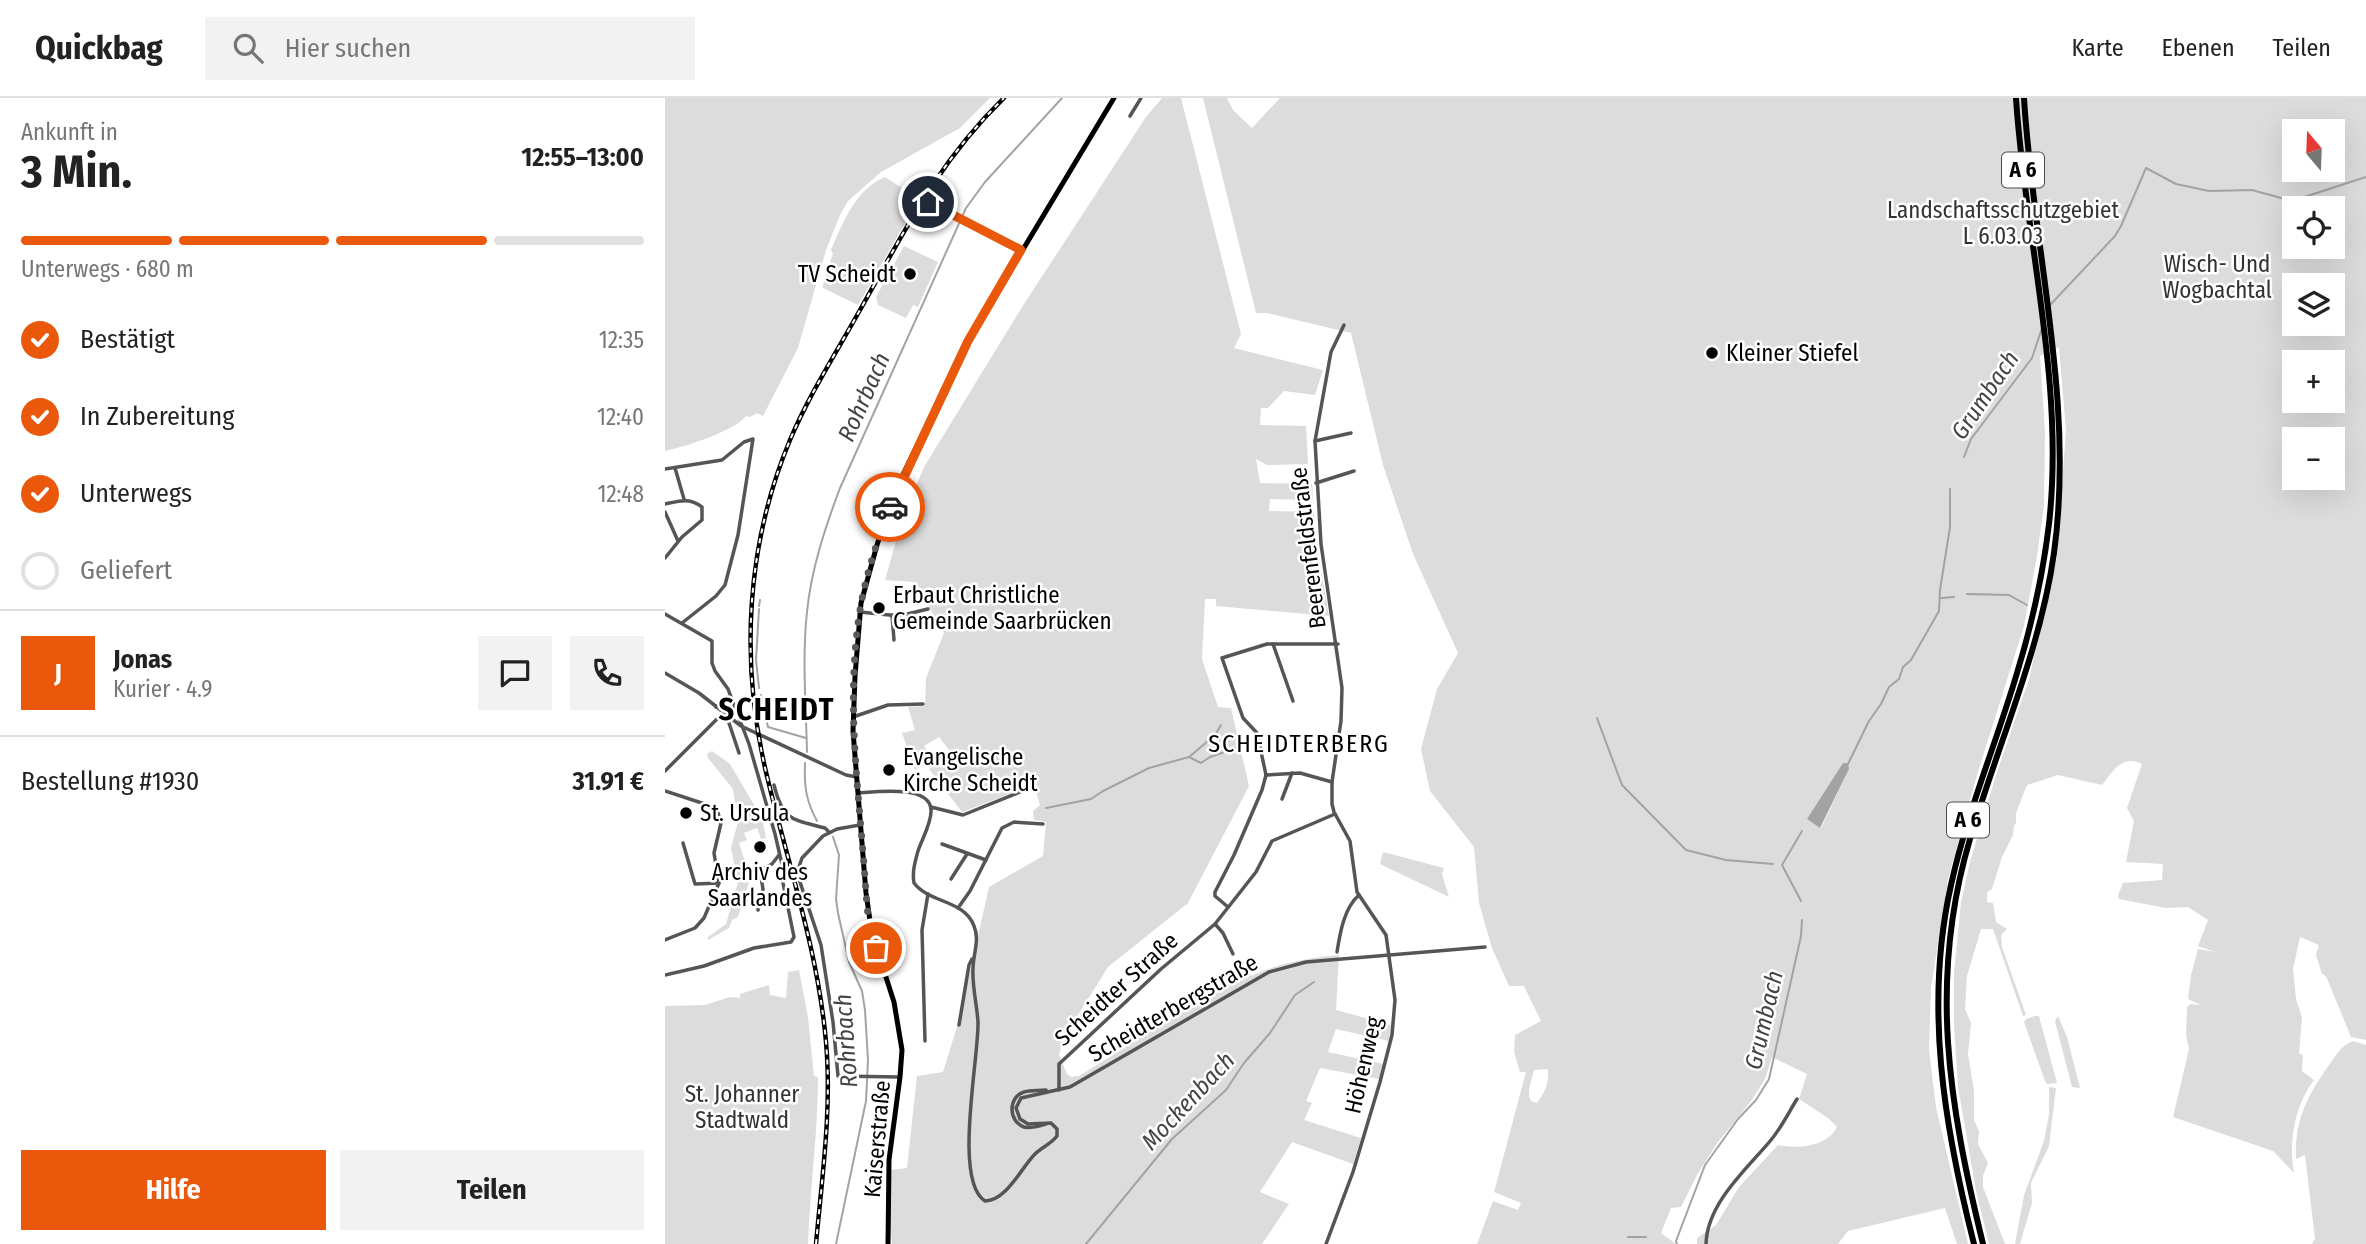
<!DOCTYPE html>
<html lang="de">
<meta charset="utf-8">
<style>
body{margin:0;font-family:"Fira Sans Condensed",sans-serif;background:#f2f2f2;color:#222;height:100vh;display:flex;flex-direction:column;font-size:26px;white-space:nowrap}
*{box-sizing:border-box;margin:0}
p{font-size:23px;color:#767676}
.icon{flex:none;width:38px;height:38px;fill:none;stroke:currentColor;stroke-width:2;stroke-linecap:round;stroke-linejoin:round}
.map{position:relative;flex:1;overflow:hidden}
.sheet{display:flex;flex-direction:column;background:#fff;width:665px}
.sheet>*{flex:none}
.needle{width:46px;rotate:341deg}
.fabs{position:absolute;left:1617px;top:21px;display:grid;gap:14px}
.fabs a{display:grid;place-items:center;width:63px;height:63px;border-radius:0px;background:#fff;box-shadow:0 7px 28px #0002;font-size:35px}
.pin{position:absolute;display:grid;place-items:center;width:60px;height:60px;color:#fff;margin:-30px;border:4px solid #fff;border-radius:50%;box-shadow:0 2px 7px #0007}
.courier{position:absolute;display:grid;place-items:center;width:70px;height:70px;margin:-35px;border:5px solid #ea580c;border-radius:50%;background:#fff;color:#222;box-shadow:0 2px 9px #0007}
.headline em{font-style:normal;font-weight:700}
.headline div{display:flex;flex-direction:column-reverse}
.headline{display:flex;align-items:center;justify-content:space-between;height:119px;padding:0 21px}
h1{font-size:46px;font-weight:700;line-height:52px}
.bar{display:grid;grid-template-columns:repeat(4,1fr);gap:10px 7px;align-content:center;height:84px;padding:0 21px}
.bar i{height:9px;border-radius:5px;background:#e0e0e0}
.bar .on{background:#ea580c}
.bar p{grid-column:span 4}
.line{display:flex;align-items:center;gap:18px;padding:0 21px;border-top:2px solid #e0e0e0}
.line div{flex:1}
.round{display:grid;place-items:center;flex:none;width:74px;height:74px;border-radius:0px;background:#f2f2f2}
ol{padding:0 21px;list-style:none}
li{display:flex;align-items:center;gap:21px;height:77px}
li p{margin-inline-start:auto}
li .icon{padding:7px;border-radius:50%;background:#ea580c;color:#fff;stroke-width:4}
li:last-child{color:#767676}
li i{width:38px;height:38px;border:4px solid #e0e0e0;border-radius:50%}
.primary-button{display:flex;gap:14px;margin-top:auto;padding:14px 21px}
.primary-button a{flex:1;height:80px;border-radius:0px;background:#ea580c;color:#fff;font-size:28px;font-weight:700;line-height:80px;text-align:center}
.primary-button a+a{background:#f2f2f2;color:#222}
header{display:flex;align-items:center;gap:42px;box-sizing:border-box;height:98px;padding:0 35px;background:#fff;border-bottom:2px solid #e0e0e0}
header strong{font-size:33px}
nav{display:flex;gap:38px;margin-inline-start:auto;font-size:24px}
.search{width:490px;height:63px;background:#f2f2f2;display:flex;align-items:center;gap:18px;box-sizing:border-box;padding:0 24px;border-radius:0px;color:#767676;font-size:26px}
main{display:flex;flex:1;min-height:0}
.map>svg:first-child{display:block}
</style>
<header>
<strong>Quickbag</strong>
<div class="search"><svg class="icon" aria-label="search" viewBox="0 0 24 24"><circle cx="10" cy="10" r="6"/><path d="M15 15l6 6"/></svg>Hier suchen</div>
<nav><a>Karte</a><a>Ebenen</a><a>Teilen</a></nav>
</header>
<main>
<section class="sheet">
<div class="headline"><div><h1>3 Min.</h1><p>Ankunft in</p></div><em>12:55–13:00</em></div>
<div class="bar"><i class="on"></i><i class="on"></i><i class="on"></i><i></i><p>Unterwegs · 680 m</p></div>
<ol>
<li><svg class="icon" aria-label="check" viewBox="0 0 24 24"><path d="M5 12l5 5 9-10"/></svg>Bestätigt<p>12:35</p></li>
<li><svg class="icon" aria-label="check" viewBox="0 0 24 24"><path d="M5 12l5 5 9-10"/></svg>In Zubereitung<p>12:40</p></li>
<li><svg class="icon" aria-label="check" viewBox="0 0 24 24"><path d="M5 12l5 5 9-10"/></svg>Unterwegs<p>12:48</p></li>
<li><i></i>Geliefert</li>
</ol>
<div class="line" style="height:126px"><b class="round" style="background:#ea580c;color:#fff">J</b><div><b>Jonas</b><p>Kurier · 4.9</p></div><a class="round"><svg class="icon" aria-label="chat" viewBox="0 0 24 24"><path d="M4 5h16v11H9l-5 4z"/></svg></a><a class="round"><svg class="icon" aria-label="phone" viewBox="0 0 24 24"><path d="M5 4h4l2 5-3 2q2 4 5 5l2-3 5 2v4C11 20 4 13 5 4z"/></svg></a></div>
<div class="line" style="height:91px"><div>Bestellung #1930</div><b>31.91 €</b></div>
<div class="primary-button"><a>Hilfe</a><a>Teilen</a></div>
</section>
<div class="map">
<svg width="1701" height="1146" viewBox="0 0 1701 1146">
<rect width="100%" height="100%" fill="#fff"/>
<g fill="#dcdcdc" fill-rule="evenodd">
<path d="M0,0H325L295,30L216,74L183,103L175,117L161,152L133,250L98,318L92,315L85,319L81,318C70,333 19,349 0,353Z"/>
<path d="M497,0H516L576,236L569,250L658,272L650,297L619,293L603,310H596L595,327L641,328L643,366L602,367L591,361L595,385L647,386L648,402L605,401L604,413L649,414L651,443L664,518L551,508V501H540L537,561L553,609L566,610L584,688L523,805L443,869L398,941L394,957L402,976L406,979L414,978L585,872L586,878C615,865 643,860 674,857L671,912L726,927L724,943L671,931L663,954L719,966L714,981L655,970L641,1003L647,1005L639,1022L696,1040L688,1066L627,1044L595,1094L624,1106L597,1146H227L225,1130V1072L242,1070L252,978L278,974L294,922L324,789L378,758L381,724L369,722L368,713L375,707L369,687L297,714L264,671L287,656L274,639L259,648L267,662L250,672L237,635L250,632L243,609L260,608L261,580L279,535L250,484L220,482L237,422L259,369L359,206L481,19Z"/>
<path d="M538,0H562L568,12L587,30L615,0H1701V942L1686,939L1661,878L1657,876L1651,857L1654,847L1635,839L1628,871L1631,901L1637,919L1634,955L1638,958L1637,973L1649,982C1630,1006 1623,1044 1629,1075L1608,1053L1508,1019L1524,951L1521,937L1522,909L1525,906L1536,907L1523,901L1526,877L1533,851L1550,854L1533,848L1543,822L1523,809L1501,810L1454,801L1453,797L1458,785L1497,782L1498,766L1461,764L1469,723L1462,710L1477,666C1457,656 1447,674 1437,687L1393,677L1362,687L1351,715V726L1349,727L1348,737L1337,759L1327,791L1322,794V804L1328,805L1331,824L1342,831L1336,837L1337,849L1361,917L1358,918L1328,831H1316L1302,878L1300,911L1306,925L1303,956L1309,993V1022L1314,1033L1313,1046L1323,1065L1318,1078V1089L1340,1146H1324L1311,1093L1293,989L1289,927V874L1296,804L1305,764L1331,677L1364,581L1392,460L1401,332L1394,249L1375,258L1380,333L1379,407L1372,458L1359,528L1312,677L1283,781L1266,890L1264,952L1271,1009L1303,1146H1292L1280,1110L1183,1133L1173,1146H1032V1140L1051,1127L1074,1089L1113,1047C1133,1051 1162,1049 1172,1029L1163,1020L1134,1001L1142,976L1107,959L1100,981L1087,1002L1053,1044L1033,1075L1016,1109L1006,1110L996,1135L1011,1146H812L828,1103L853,1112L856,1105L829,1094L861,974H855L849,954L850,937L876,923L859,888H844L827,850L814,805L809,749L765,693L756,651L772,591L793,555L748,456L718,367L686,235L602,215H591ZM1629,33H1668V72H1629ZM1629,110H1668V149H1629ZM1629,187H1668V226H1629ZM1629,264H1668V303H1629ZM1629,341H1668V380H1629ZM1184,671L1156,730L1142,721L1160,696ZM883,971C884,984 881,993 872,1005L866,1003C861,994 867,982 869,972Z"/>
<path d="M220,79L254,101L193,207L158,190V187L168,155L166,152C178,124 191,91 220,79Z"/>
<polygon points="239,148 273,164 253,209 248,207 241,220 213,207 211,199"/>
<polygon points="47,653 65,666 95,717 99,716 102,722 98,725 101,740 96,741 92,730 79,735 82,742 74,745 84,776 93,774 94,779 85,781 73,819 67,822 64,830 43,842 43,839 61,826 73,784 66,750 73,724 68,691 43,660 42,656"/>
<polygon points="718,754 779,770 777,776 784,799 715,766"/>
<path d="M134,872L143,919L149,978L153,979C153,1035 145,1090 143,1146H0V908L40,907L65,899L75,900V896L104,887L105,897L121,900L123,874Z"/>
<polygon points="1370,918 1374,918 1375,922 1392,985 1382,986 1380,983 1359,924 1361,921"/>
<polygon points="1393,918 1402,939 1415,990 1407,989 1390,923"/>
<path d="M1688,943L1701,947V1146H1647L1650,1141L1640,1057L1631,1061C1629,1025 1642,998 1662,970C1670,959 1675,948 1688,943Z"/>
<polygon points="1384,989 1391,990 1384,1048 1366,1085 1367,1105 1355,1146 1350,1146 1359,1097 1379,1043 1384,1016"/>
</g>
<polygon fill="#a3a3a3" points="1178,665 1183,665 1184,671 1155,730 1142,721"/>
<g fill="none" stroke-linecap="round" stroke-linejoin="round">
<g stroke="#a3a3a3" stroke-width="2">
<polyline points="1386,206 1450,138 1456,128 1481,70 1511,86 1544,93 1587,92 1627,103 1701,79"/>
<polyline points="1299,359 1306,341 1367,260 1377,230"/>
<polyline points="1302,496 1344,497 1362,507"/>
<polyline points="1276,500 1289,499"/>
<polyline points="94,508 95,502"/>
<polyline points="94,511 91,562 94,590"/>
<polyline points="96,597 103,629 141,640"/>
<polyline points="932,620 957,687 1021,752 1061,762 1108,766"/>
<path d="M142,654C141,608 137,560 142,514C146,472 160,430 175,390L301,110L320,84L397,0"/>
<polyline points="524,659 536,665 545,659 571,650"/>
<path d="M140,665C139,688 141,703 152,723"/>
<polyline points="1183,666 1204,623 1216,606 1224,589 1234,581 1238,569 1246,562 1274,513 1275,492 1285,429 1285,391"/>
<polyline points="381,710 426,701 438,693 484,670 524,659 550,637 556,627"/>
<polyline points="168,739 174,757 171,801 173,815 184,864 197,893 200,912 203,962 201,1003 171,1146"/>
<polyline points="1136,803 1117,767 1137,733"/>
<polyline points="963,1139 981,1139"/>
<polyline points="421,1146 507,1041 561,992 579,965 605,935 630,897 649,884"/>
<polyline points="1012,1146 1011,1143 1040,1067 1073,1021 1091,1002 1104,981 1136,838 1137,822"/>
</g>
<g stroke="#555" stroke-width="3.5">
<polyline points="465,18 476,0"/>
<polyline points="262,104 356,152"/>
<polyline points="650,343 686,335"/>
<polyline points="10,370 19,401"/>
<polyline points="0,371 57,362 79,344 88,341 73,437 60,487 51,498 17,525"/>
<polyline points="651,385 689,373"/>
<path d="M0,406C14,403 25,399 37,409V422L17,439L0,460"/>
<polyline points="0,414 13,443"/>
<polyline points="195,514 234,518 263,511"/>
<polyline points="0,516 47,543 47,565 50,573 63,591 84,646 110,736 119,775 118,785 129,839 126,844 89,850 39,868 0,877"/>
<polyline points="227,517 229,542"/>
<polyline points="608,546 628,603"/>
<polyline points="0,575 34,595 76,628 181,677 192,679"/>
<polyline points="51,609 65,597"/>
<polyline points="62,619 74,655"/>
<polyline points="188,619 223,607 258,606"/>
<polyline points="0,673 58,615"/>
<polyline points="601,677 635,675 667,684"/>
<path d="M109,687C118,723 126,721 160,730L164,734"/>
<polyline points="0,693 46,708 53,715 56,725 49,755 54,785 39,820 30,830 0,842"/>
<path d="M193,695C209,694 265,686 266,712C267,724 257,741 253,753C250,764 247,774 249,785C264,805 300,802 309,828C315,842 308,856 308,871C307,888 312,907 313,924C314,960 288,1083 320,1103C342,1102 356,1070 370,1056C377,1049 386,1046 392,1038V1031L386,1025L363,1026L355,1021L351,1010L356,1000L405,989L604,874L641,864L820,849"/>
<polyline points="617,701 627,675"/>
<polyline points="266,709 298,717 360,692"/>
<polyline points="195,727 172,731 158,738 137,760 132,775 156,847 168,924 173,978 234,979"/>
<polyline points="18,745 30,786 54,785"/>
<polyline points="277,746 321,762"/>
<polyline points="286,781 302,756"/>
<polyline points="563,809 550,798 550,794 569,757 597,692 601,677 592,635 578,620 557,560 602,546 673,546"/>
<polyline points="293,810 305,793 337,730 349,724 378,726"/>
<polyline points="93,812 98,791 95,773 107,766 114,757"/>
<polyline points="550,826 558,835 568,856"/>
<path d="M672,854C675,835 679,810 694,797"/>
<polyline points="294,927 304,867 307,861"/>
<polyline points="260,943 257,832 263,796"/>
<polyline points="394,992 394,966 496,871 550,826 591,774 607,743 670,716"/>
<path d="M381,1026C374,1028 366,1031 359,1029C343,1023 343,999 359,994C366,992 374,993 381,992"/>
<polyline points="661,1146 688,1074 715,984 727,937 730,902 721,837 692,794 685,743 669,714 667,706 667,684 676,623 677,590 656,446 650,343 666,254 679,227"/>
<path d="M1041,1146C1042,1105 1082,1071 1106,1042C1116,1030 1124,1014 1132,1001"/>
</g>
<polyline stroke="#000" stroke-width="5" points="223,1146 224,1062 235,979 237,952 229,904 207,836 201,795 188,633 190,578 196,505 212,447 229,395 303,243 449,0"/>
<g stroke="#000" stroke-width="6">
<path d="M1309,1146C1279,1028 1259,907 1286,787C1302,714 1331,646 1352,575C1367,526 1378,476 1384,426C1400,283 1360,142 1351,0"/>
<path d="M1318,1146C1284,1007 1263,882 1305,741C1333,646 1375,554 1389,455C1410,302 1368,152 1359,0"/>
</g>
<g stroke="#000" stroke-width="4.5">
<path id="rail" d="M151,1146C157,1079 167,1011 161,944C153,852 122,763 101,674C75,564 81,447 125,342C144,297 171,255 195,212C239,134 273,64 339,0"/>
</g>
<use href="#rail" stroke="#fff" stroke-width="2" stroke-dasharray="5" stroke-linecap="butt"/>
</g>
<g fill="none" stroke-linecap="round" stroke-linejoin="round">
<path stroke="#595959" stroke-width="7" stroke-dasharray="0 12.6" d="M211,850L203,818L201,795C195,699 179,602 196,506C202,473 213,441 225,409"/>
<polyline stroke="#ea580c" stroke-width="9" points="225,409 303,243 356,152 263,104"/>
</g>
<g fill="#000" stroke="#fff" stroke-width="2.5">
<circle cx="245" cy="176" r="7"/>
<circle cx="1047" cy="255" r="7"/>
<circle cx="214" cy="510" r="7"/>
<circle cx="224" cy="672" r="7"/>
<circle cx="21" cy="715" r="7"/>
<circle cx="95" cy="749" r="7"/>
</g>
<g text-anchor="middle" stroke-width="5" stroke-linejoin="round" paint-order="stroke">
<g fill="#fff" stroke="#4c4c4c" stroke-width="2">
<rect x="1337" y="54.5" width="42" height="35" rx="5"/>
<rect x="1282" y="704.5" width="42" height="35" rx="5"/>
</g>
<g font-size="21" font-weight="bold" fill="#000">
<text x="1358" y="79">A 6</text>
<text x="1303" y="729">A 6</text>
</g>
<g font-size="23" fill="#333" stroke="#fff">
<text x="1338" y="120">Landschaftsschutzgebiet<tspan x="1338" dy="26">L 6.03.03</tspan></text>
<text x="1552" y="174">Wisch- Und<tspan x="1552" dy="26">Wogbachtal</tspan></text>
<text x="77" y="1004">St. Johanner<tspan x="77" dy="26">Stadtwald</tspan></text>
</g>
<g font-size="23" fill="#000" stroke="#fff" text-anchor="start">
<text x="231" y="184" text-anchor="end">TV Scheidt</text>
<text x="1061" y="263">Kleiner Stiefel</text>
<text x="228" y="505">Erbaut Christliche<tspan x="228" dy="26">Gemeinde Saarbrücken</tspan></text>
<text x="238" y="667">Evangelische<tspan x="238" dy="26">Kirche Scheidt</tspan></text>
<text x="35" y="723">St. Ursula</text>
<text x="95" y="782" text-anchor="middle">Archiv des<tspan x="95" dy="26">Saarlandes</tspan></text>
</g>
<g font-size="23" fill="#000" stroke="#fff">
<text transform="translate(643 450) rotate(-97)" y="8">Beerenfeldstraße</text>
<text transform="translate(451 891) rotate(-42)" y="8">Scheidter Straße</text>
<text transform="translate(508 910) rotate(-30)" y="8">Scheidterbergstraße</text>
<text transform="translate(698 967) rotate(-77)" y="8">Höhenweg</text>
<text transform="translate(212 1041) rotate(-85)" y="8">Kaiserstraße</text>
</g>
<g font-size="24" font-style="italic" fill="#444" stroke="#fff">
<text transform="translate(1320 297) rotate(-56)" y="8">Grumbach</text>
<text transform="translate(199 299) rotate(-66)" y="8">Rohrbach</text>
<text transform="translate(1099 922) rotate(-77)" y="8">Grumbach</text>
<text transform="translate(181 943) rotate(-94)" y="8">Rohrbach</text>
<text transform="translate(523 1003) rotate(-47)" y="8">Mockenbach</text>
</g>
<g font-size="24" letter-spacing="2" fill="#000" stroke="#fff">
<text x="634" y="654">SCHEIDTERBERG</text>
</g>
<g font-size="30" font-weight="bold" letter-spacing="2" fill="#000" stroke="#fff">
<text x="112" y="622">SCHEIDT</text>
</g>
</g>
</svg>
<div class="fabs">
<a><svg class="needle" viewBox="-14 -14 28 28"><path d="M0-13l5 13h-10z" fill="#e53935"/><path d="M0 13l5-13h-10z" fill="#767676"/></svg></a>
<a><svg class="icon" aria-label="locate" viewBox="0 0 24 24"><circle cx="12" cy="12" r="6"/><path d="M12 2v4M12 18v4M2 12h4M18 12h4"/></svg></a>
<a><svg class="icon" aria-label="layers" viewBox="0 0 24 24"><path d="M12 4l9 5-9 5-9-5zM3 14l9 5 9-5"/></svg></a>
<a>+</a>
<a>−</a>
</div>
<div class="pin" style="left:211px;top:850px;background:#ea580c"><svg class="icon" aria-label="bag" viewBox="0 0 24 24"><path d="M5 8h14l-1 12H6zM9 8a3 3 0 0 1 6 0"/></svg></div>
<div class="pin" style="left:263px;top:104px;background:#1f2937"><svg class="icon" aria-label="home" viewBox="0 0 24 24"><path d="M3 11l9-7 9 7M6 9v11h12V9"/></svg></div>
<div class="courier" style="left:225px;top:409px"><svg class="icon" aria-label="car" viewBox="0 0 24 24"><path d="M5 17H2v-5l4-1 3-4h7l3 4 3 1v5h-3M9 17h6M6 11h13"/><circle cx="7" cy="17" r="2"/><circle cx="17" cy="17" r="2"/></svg></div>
</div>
</main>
